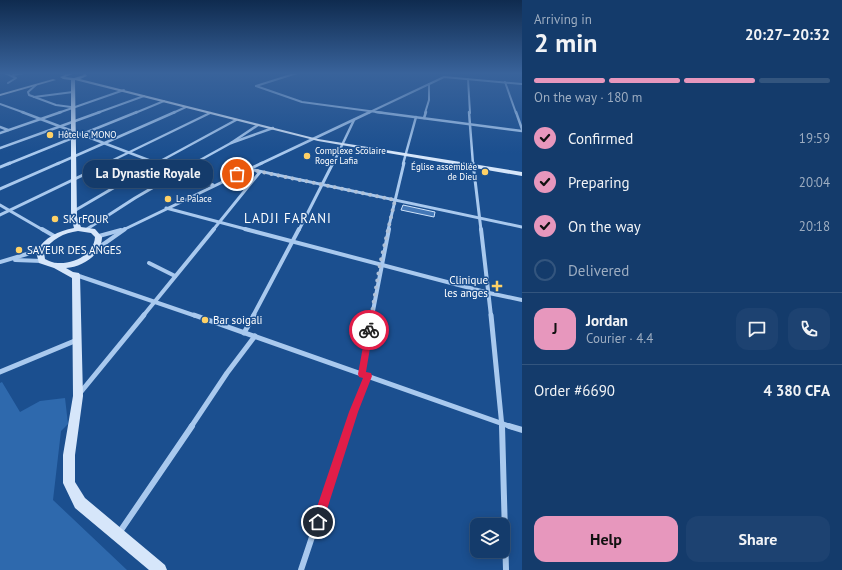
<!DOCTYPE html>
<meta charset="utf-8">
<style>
body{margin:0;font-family:"PT Sans",sans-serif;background:#1d4271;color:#f1f3f6;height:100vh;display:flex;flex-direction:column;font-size:15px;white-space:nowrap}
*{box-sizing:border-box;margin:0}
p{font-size:13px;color:#9dadc1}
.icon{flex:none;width:22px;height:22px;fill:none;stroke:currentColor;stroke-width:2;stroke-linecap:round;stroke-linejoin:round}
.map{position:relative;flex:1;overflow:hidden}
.side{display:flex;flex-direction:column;background:#143b6b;width:320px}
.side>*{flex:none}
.fabs{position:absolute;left:470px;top:518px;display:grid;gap:8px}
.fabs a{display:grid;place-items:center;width:40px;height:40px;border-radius:8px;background:#143b6b;box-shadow:0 2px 10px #0003,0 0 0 1px #33557e;font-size:20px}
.pin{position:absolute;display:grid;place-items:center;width:34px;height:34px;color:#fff;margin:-17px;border:2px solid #fff;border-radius:50%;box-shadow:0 1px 4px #0007}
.courier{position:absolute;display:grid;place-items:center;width:40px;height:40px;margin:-20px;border:3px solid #e11d48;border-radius:50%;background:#fff;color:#222;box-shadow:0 1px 5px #0007}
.bubble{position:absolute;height:28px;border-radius:12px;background:#143b6b;box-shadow:0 2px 10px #0003,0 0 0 1px #33557e;font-size:13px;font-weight:800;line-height:28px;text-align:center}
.summary em{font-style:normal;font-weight:800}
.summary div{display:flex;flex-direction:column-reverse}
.summary{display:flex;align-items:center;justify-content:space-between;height:68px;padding:0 12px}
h1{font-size:26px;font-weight:800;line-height:30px}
.bar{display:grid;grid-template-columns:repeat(4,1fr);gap:6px 4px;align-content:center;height:48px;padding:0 12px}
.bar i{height:5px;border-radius:3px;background:#33557e}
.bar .active{background:#e797bd}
.bar p{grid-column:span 4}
.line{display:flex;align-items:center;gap:10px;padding:0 12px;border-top:1px solid #33557e}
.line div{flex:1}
.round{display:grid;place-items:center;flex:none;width:42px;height:42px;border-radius:12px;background:#1d4271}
ol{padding:0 12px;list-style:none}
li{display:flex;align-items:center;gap:12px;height:44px}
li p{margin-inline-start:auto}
li .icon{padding:4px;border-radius:50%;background:#e797bd;color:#111;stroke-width:4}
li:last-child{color:#9dadc1}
li i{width:22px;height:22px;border:2px solid #33557e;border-radius:50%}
.action{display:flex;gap:8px;margin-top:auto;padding:8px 12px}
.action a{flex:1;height:46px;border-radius:12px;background:#e797bd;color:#111;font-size:16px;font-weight:800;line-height:46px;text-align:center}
.action a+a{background:#1d4271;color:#f1f3f6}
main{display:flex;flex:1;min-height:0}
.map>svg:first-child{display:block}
</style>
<main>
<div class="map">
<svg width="522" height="570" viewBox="0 0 522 570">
<rect width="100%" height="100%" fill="#1b4f8f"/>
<polygon fill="#2e69ad" points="2,382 20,412 40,401 65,398 68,424 61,431 53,500 127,570 0,570 0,383"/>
<polygon fill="#4478b7" stroke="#cfe3fa" points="403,205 435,212 434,217 401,210"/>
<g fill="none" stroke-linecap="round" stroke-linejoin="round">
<g stroke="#a9c9ee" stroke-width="2">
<polyline points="5,73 16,78 8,83"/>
<polyline points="60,73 67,74"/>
<polyline points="13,75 23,73"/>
<polyline points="468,79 470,113"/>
<polyline points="505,82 516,113"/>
<polyline points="36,85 28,92 29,95 56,105 71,107"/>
<polyline points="256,86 302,102 384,113"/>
<polyline points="256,86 297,73"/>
<polyline points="34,97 73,92"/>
<polyline points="0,104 25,113"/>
<polyline points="58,113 124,90"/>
<polyline points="97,113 144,96"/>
<polyline points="135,113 164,101"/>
<polyline points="173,113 186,107"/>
<polyline points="368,113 444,77 522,84"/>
<polyline points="425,113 429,100 429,84"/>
</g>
<g stroke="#a9c9ee" stroke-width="2.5">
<polyline points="22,112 159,164"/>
<polyline points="376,112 522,131"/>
<polyline points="469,112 473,164"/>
<polyline points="516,112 522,129"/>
<polyline points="424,118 426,112"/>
<polyline points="0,127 8,130"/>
<polyline points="0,133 61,112"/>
<polyline points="231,143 258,125"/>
<polyline points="0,148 100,112"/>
<polyline points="8,164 137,112"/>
<polyline points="57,164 175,112"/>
<polyline points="105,164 210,113"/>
<polyline points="155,164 236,120"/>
<polyline points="193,164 231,143 273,128"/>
<polyline points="260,164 370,112"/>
<polyline points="333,164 354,120"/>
<polyline points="403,164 416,117"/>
</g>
<g stroke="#a9c9ee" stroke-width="3">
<polyline points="156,163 213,185"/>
<polyline points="473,163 481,230"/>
<polyline points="0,167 10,163"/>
<polyline points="249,169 522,227"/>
<polyline points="0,189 59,163"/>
<polyline points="0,205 43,230"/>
<polyline points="166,208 249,230"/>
<polyline points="74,211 156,163"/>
<polyline points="0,215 108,163"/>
<polyline points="87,229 135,198 195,163"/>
<polyline points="123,230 262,163"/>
<polyline points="213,230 260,172"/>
<polyline points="299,230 333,163"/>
<polyline points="388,230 404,163"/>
</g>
<g stroke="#a9c9ee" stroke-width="4">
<polyline points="42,229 54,236"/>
<polyline points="245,229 489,293 522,300"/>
<polyline points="481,229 491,316"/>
<polyline points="99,236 121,230"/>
<polyline points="98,248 125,229"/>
<polyline points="15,260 42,261"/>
<polyline points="0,262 27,254 41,247"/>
<polyline points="149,263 175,276"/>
<polyline points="76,275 196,316"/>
<polyline points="143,316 214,229"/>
<polyline points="253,316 299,229"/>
<polyline points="372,316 389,229"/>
</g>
<g stroke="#a9c9ee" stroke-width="5">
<polyline points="194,315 512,427"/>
<polyline points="491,315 502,427"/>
<polyline points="244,333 254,315"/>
<polyline points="0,372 77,340"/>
<polyline points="362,374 372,315"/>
<polyline points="80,393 144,315"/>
<polyline points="191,427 227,373 255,336"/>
<polyline points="349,427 368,376"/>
</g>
<g stroke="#a9c9ee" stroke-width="6">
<polyline points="502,426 506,570"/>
<polyline points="509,426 522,430"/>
<polyline points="119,533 192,426"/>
<polyline points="301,570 349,426"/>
</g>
<g fill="#d6e6fa" fill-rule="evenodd">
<path d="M70,73H75L65,77L74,78L84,75L81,73H85L87,76L80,79L318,139L522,172V176L318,141L75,80L77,217L81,227L95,229L102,237C102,254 83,267 66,268L73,272L79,273L80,275L83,396L75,455V482L85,498L165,565L167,570H149L75,508L63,483V455L73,396L72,278L54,268L39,263L36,252C45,237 58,231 74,228L71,217V80L63,79L60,77ZM78,231L91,233L95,237C94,255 73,264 58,263C53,263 49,261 45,259L44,252C51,239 64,233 78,231Z"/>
<polygon points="53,79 56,80 0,96 0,94"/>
</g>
</g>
<linearGradient id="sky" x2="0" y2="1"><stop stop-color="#0f2b4f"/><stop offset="0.48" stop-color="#39639b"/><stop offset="1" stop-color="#39639b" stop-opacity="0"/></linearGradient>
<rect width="522" height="153" fill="url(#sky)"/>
<polygon fill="#e11d48" points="369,327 373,330 366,372 371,373 372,376 358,412 323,522 322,526 318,528 314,526 312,522 349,412 363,378 359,377 358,374 366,330"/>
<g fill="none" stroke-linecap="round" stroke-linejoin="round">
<polyline stroke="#afc1d8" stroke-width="4" stroke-dasharray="0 7.2" points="237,174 248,169 395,200 380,264 369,330"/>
</g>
<g fill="#ffd166" stroke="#1b4f8f" stroke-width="1.5">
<circle cx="50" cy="135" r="4"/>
<circle cx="307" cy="156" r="4"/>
<circle cx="485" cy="172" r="4"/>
<circle cx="168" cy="199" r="4"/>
<circle cx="55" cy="219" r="4"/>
<circle cx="19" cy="250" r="4"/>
<path d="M495 280h4v4h4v4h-4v4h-4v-4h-4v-4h4z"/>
<circle cx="205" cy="320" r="4"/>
</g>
<g text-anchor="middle" stroke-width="3" stroke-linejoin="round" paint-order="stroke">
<g font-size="9" fill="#fff" stroke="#1b4f8f" text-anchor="start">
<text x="58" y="138">Hôtel le MONO</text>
<text x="315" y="154">Complexe Scolaire<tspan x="315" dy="10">Roger Lafia</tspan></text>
<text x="477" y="170" text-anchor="end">Église assemblée<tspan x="477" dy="10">de Dieu</tspan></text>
<text x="176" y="202">Le Palace</text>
</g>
<g font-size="11" fill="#fff" stroke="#1b4f8f" text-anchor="start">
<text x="63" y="223">SK rFOUR</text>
<text x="27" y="254">SAVEUR DES ANGES</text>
<text x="488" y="284" text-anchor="end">Clinique<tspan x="488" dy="13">les anges</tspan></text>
<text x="213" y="324">Bar soigali</text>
</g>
<g font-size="13" letter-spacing="1" fill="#fff" stroke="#1b4f8f">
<text x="288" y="223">LADJI FARANI</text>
</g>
</g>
</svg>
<div class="fabs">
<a><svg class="icon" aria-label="layers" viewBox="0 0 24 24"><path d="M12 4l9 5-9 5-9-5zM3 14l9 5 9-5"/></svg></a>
</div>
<div class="pin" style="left:237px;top:174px;background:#ea580c"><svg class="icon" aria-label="bag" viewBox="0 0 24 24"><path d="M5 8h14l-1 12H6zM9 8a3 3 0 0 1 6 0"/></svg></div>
<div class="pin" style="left:318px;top:522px;background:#1f2937"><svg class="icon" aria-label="home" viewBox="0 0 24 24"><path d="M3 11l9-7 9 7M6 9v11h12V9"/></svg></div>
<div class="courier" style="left:369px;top:330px"><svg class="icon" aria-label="bike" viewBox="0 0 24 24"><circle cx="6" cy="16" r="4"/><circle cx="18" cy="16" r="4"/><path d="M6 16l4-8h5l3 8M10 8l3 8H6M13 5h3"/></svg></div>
<div class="bubble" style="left:83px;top:160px;width:130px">La Dynastie Royale</div>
</div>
<section class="side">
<div class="summary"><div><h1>2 min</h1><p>Arriving in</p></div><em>20:27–20:32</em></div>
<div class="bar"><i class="active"></i><i class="active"></i><i class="active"></i><i></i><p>On the way · 180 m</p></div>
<ol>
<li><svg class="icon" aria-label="check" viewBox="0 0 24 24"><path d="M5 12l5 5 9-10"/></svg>Confirmed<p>19:59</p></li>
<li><svg class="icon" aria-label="check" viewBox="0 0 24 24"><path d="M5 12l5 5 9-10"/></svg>Preparing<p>20:04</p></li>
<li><svg class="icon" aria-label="check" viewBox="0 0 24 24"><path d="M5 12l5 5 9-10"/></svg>On the way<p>20:18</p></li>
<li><i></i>Delivered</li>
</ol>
<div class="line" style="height:72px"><b class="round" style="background:#e797bd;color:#111">J</b><div><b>Jordan</b><p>Courier · 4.4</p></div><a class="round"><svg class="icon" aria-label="chat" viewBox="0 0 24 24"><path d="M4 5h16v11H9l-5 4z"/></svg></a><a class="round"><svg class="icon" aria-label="phone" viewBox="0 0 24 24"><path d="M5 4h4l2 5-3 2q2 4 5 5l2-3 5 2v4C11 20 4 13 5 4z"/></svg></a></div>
<div class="line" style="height:52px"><div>Order #6690</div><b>4 380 CFA</b></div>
<div class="action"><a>Help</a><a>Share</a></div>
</section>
</main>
